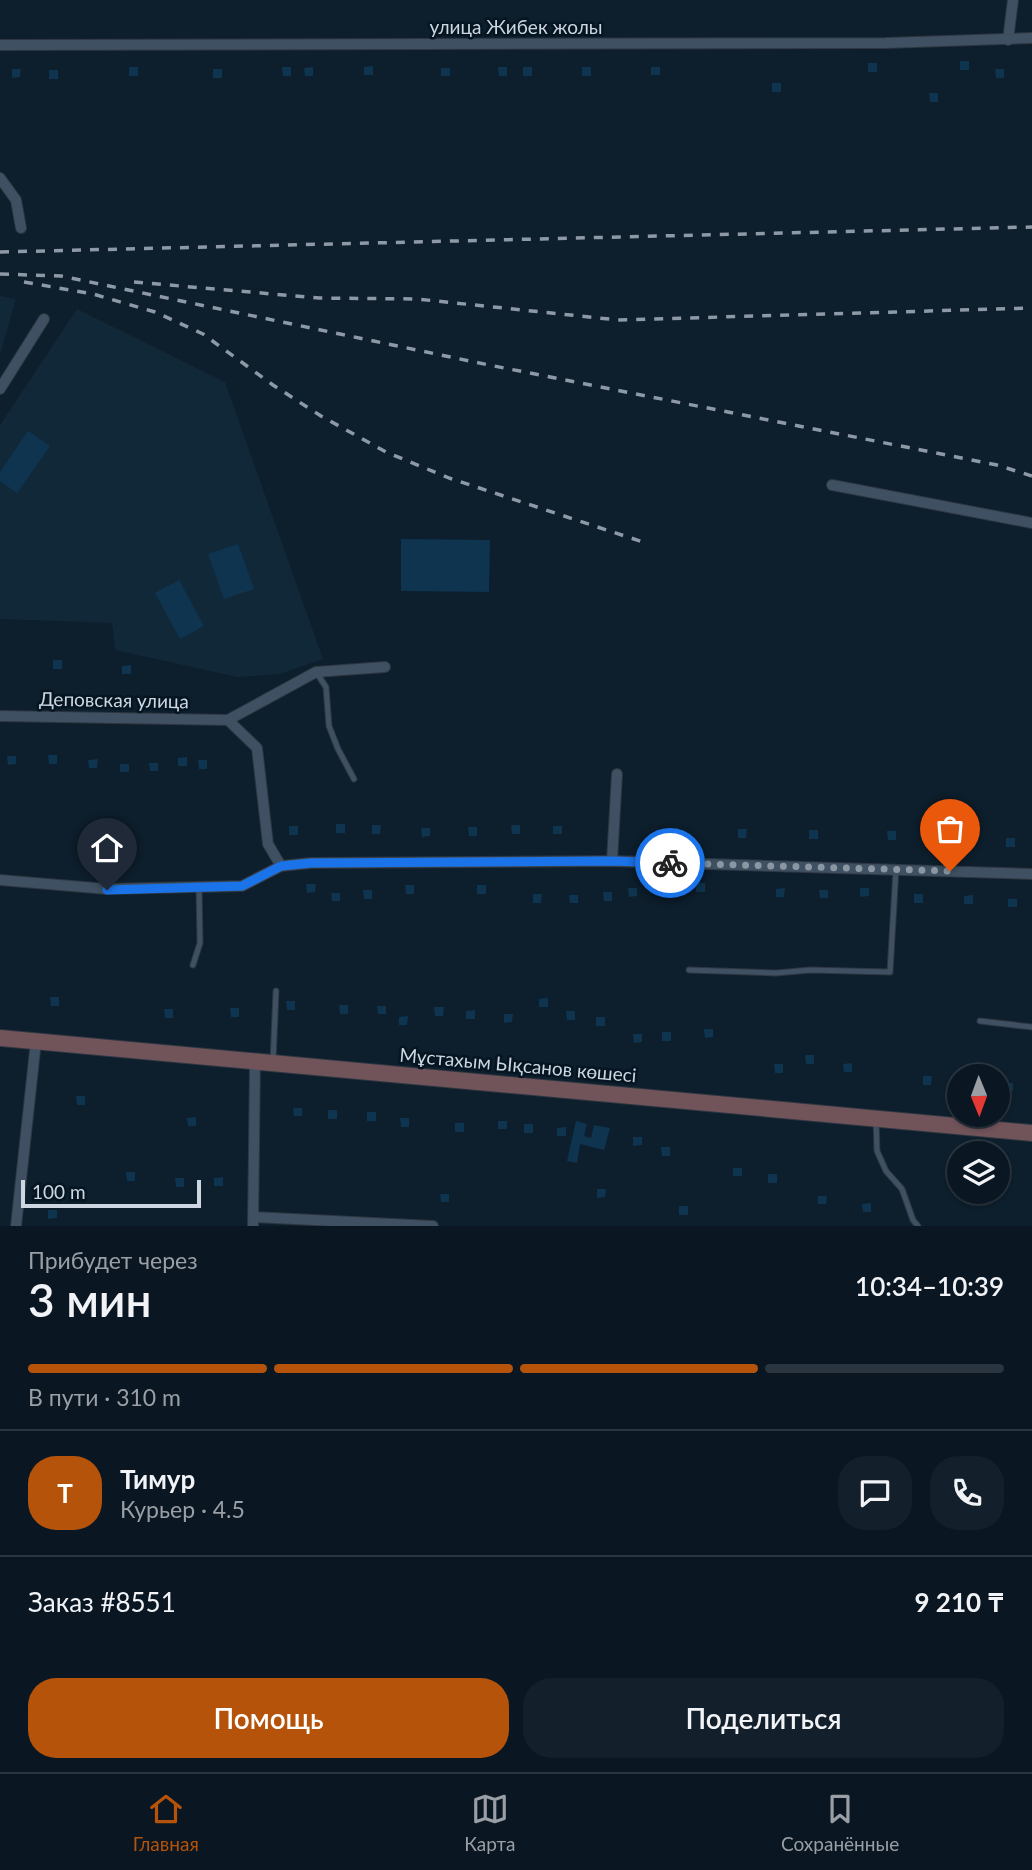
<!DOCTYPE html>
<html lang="ru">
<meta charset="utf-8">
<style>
body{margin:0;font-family:Lato,sans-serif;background:#131f2a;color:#f1f3f6;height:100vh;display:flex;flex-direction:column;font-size:26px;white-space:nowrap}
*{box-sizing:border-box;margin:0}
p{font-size:23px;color:#999fa5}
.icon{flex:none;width:38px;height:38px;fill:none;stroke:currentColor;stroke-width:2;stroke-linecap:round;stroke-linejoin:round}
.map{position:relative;height:1226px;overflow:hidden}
.panel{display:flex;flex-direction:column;background:#0a1621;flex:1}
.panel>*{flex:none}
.needle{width:46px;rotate:179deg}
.tools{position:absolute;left:947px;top:1064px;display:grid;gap:14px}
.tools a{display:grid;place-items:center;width:63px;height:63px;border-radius:50%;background:#0a1621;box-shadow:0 2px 5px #0004,0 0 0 2px #2a353f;font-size:35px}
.scale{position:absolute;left:21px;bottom:18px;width:180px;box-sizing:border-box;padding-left:7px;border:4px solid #cdd7e1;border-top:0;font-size:19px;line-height:24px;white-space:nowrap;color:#cdd7e1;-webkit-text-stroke:5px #051522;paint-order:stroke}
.pin{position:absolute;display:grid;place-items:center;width:60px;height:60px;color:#fff;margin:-72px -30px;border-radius:50% 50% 50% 0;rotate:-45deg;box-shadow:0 0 7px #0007}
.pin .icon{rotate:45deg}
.courier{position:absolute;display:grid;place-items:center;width:70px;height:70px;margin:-35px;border:5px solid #1a73e8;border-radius:50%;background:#fff;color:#222;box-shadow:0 2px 9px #0007}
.headline em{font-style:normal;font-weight:600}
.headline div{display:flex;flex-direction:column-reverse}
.headline{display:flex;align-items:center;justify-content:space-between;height:119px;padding:0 28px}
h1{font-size:46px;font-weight:600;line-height:52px}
.bar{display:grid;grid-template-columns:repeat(4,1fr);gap:10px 7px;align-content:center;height:84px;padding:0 28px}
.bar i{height:9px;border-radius:5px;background:#2a353f}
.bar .active{background:#b45309}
.bar p{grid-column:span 4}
.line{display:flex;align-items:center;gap:18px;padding:0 28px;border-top:2px solid #2a353f}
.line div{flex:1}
.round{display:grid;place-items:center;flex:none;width:74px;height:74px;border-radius:28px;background:#131f2a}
.action{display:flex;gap:14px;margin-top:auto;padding:14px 28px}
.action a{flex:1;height:80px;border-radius:28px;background:#b45309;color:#fff;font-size:28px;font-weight:600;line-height:80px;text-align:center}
.action a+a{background:#131f2a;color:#f1f3f6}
.menu{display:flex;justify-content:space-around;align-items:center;height:98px;border-top:2px solid #2a353f;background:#0a1621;font-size:19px;color:#999fa5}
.menu a{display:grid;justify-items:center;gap:4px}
.menu .active{color:#b45309}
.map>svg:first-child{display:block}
</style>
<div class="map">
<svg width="1032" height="1226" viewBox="0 0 1032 1226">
<rect width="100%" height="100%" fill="#0d1e2c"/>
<g fill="#112839">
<polygon points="0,296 16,299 0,355"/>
<polygon points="77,309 225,382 323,659 280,674 237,677 115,650 112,623 0,619 0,425"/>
</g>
<g fill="#0e3450">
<rect x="960" y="61" width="9" height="9"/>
<rect x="868" y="63" width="9" height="9"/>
<polygon points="373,66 373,75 364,75 364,67"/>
<rect x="129" y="67" width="9" height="9"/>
<polygon points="282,67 291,67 291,76 283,76"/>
<polygon points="313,67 313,76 305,76 304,68"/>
<polygon points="498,67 507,67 507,76 499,76"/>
<rect x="523" y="67" width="9" height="9"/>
<rect x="582" y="67" width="9" height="9"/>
<rect x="651" y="67" width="9" height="8"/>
<rect x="441" y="68" width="9" height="8"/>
<polygon points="12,69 21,69 20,77 12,78"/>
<rect x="213" y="69" width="9" height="9"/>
<polygon points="995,69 1004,69 1004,78 996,78"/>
<rect x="49" y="70" width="9" height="9"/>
<rect x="772" y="83" width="9" height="9"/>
<polygon points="929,93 938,93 938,102 930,102"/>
<polygon points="28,431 50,446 17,493 0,481 0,472"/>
<polygon points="401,539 490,540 489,592 401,591"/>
<polygon points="238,544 254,589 224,599 208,554"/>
<polygon points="179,580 204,626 180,639 155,593"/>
<rect x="53" y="660" width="9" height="9"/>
<polygon points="131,665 131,674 122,674 122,666"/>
<polygon points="48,755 57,755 57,764 49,764"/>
<polygon points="7,756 16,756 16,764 8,765"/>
<polygon points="187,757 187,766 178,766 178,758"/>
<polygon points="98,759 97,768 89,768 88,760"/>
<polygon points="198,760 207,760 207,769 199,769"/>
<polygon points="149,763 158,763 158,771 150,771"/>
<rect x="120" y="764" width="9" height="8"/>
<rect x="336" y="824" width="9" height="9"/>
<polygon points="372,825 381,825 380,834 372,834"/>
<polygon points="511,825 520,825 520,834 512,834"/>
<rect x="289" y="826" width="9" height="9"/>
<rect x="553" y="826" width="9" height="8"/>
<polygon points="468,827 477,827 477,836 469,836"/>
<polygon points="421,828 430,828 430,836 422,837"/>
<polygon points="670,828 679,828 679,837 671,837"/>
<polygon points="738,829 747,829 746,838 738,838"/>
<rect x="809" y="830" width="9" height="9"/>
<polygon points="887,831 896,831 896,840 888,840"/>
<rect x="929" y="835" width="9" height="8"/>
<polygon points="965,838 975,838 974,846 966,847"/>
<rect x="1006" y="838" width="9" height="9"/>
<rect x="658" y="883" width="9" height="8"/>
<rect x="696" y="883" width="9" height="9"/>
<polygon points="306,884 316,884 315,892 307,893"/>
<polygon points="405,885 414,885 414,894 406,894"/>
<rect x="477" y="885" width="9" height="9"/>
<polygon points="628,888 637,888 637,896 629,897"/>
<polygon points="785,888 784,897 776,897 776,889"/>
<polygon points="860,888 869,888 869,896 860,897"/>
<polygon points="363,890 372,890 372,899 364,899"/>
<polygon points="819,890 828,890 828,898 820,898"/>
<polygon points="603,892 612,892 612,901 604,901"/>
<polygon points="331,893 340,893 340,901 332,901"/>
<polygon points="533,894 542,894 541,903 533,903"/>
<rect x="914" y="894" width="9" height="9"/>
<polygon points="569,895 578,895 578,903 570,903"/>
<polygon points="973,895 973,904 964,904 964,896"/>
<rect x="1008" y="899" width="9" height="8"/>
<polygon points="50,997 59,997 59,1006 51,1006"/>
<polygon points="548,998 548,1007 539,1007 539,999"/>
<polygon points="286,1001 295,1001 295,1010 287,1010"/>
<polygon points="339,1005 348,1005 348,1014 340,1014"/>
<polygon points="377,1006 386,1006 386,1014 378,1014"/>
<polygon points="434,1007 444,1007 443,1016 435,1016"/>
<polygon points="230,1008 239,1008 239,1017 231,1017"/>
<polygon points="164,1009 173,1009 173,1018 165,1018"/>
<polygon points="475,1010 475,1019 466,1019 466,1011"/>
<polygon points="566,1011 575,1011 575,1020 567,1020"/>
<polygon points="504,1014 513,1014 512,1022 504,1023"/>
<polygon points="408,1016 407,1025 399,1025 399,1017"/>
<rect x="596" y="1017" width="9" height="9"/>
<polygon points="704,1029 713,1029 713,1037 705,1038"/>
<rect x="662" y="1032" width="9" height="9"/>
<polygon points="633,1034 642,1034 642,1042 634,1043"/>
<polygon points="805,1055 814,1055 814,1064 806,1064"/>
<polygon points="852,1063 852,1072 844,1072 843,1064"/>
<polygon points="774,1064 783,1064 783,1073 775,1073"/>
<polygon points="923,1076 932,1076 931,1085 923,1085"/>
<polygon points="1004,1083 1013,1083 1013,1091 1004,1092"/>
<polygon points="76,1096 85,1096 85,1105 77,1105"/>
<polygon points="293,1108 302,1108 302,1116 294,1116"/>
<rect x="328" y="1110" width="9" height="9"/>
<rect x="367" y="1112" width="9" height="9"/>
<polygon points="196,1117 196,1126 188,1126 187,1118"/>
<polygon points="400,1118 409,1118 409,1127 401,1127"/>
<rect x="498" y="1121" width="9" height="8"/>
<polygon points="576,1121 587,1124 584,1136 591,1138 594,1125 610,1128 604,1150 580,1144 577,1163 567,1161"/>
<rect x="455" y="1123" width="9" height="9"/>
<rect x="524" y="1124" width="9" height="9"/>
<polygon points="566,1127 566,1136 557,1136 557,1128"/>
<polygon points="633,1137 642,1137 642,1145 633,1146"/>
<polygon points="661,1147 670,1147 670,1156 662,1156"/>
<rect x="733" y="1168" width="9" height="8"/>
<polygon points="126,1172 135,1172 135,1181 127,1181"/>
<rect x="768" y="1174" width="9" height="9"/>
<polygon points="223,1177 223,1186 214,1186 214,1178"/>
<polygon points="175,1178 184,1178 184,1187 176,1187"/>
<polygon points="597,1189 606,1189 605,1197 597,1198"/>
<polygon points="440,1194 449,1194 449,1202 441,1202"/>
<polygon points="818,1196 827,1196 826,1204 818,1204"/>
<polygon points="871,1203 871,1212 863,1212 862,1204"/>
<rect x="679" y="1206" width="9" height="9"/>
<polygon points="48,1210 57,1210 57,1218 48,1219"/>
</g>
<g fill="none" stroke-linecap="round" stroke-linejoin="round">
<g stroke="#2d3641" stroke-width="7">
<g id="service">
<polyline points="316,672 326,687 329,726 338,749 354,779"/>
<polyline points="193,965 200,943 199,887"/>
<polyline points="689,970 776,973 810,970 890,972 896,869"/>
<polyline points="980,1021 1032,1027"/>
<polyline points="273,1062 276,991"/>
<polyline points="876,1120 877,1151 886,1171 902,1189 913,1220 918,1226"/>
</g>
</g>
<g stroke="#2d3641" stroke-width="12">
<g id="minor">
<polyline points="1008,40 1013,0"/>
<polyline points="0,45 886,43 1032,38"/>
<polyline points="0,178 16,200 21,228"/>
<polyline points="0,389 44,319"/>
<polyline points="832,485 1032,523"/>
<polyline points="0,716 228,720 316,672 385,667"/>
<polyline points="228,720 257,748 268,844 281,866"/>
<polyline points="612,861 617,774"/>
<polyline points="0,880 107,889 242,886 281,866 311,863 612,861 1032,874"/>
<polyline points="253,1217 433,1226"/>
<polyline points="16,1226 36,1041"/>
<polyline points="253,1226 255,1062"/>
</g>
</g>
<g stroke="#2d3641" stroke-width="18">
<polyline id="secondary" points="0,1038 1032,1133"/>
</g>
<use href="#service" stroke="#3e5061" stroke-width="5"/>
<use href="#minor" stroke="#3e5061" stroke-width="10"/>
<use href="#secondary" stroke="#71535a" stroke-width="16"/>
<g stroke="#8d9aa5" stroke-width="3.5" stroke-dasharray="9 9" stroke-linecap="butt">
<polyline points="0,252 1032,227"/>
<polyline points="0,274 61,276 489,365 997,465 1032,476"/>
<polyline points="24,282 93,294 155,312 203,334 273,385 321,416 386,452 449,478 646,543"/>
<polyline points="134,282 319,298 417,299 618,320 1032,308"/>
</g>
</g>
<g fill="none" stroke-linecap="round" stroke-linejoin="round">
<polyline stroke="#8a96a2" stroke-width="7" stroke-dasharray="0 12.6" points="670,863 950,871"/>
<polyline stroke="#1a73e8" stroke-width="9" points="107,890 242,886 281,866 311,863 612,861 670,863"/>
</g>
<g text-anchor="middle" stroke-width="5" stroke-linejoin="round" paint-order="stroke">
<g font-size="19" fill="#cdd7e1" stroke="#051522">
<text x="516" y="34">улица Жибек жолы</text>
<text transform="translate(114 700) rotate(1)" y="7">Деповская улица</text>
<text transform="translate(518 1065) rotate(5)" y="7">Мұстахым Ықсанов көшесі</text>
</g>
</g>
</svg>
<div class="tools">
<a><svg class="needle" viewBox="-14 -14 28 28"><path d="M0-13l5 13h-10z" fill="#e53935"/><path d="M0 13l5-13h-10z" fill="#999fa5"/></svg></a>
<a><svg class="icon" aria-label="layers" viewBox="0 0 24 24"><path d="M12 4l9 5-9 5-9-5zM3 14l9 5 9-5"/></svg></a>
</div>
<div class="scale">100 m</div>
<div class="pin" style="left:950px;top:871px;background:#ea580c"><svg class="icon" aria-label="bag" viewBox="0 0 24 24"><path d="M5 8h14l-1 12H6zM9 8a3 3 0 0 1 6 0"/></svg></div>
<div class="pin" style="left:107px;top:890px;background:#1f2937"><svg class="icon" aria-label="home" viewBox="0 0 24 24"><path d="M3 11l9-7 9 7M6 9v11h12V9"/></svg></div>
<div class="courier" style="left:670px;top:863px"><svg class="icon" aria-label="bike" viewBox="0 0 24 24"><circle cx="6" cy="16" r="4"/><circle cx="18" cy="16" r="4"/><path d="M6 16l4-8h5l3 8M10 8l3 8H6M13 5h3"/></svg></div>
</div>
<section class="panel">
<div class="headline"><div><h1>3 мин</h1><p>Прибудет через</p></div><em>10:34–10:39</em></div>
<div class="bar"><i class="active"></i><i class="active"></i><i class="active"></i><i></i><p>В пути · 310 m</p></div>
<div class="line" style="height:126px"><b class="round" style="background:#b45309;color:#fff">Т</b><div><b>Тимур</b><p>Курьер · 4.5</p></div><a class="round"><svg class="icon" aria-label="chat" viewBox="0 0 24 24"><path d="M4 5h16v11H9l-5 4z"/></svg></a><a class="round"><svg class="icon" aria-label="phone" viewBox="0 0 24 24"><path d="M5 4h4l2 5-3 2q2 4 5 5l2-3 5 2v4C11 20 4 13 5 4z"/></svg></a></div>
<div class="line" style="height:91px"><div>Заказ #8551</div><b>9 210 ₸</b></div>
<div class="action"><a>Помощь</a><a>Поделиться</a></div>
</section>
<nav class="menu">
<a class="active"><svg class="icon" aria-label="home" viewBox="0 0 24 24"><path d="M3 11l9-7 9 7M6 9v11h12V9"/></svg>Главная</a>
<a><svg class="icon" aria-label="map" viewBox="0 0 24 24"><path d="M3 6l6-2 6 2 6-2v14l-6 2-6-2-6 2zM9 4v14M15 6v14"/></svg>Карта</a>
<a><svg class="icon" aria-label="saved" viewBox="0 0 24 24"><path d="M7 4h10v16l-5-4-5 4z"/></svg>Сохранённые</a>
</nav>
